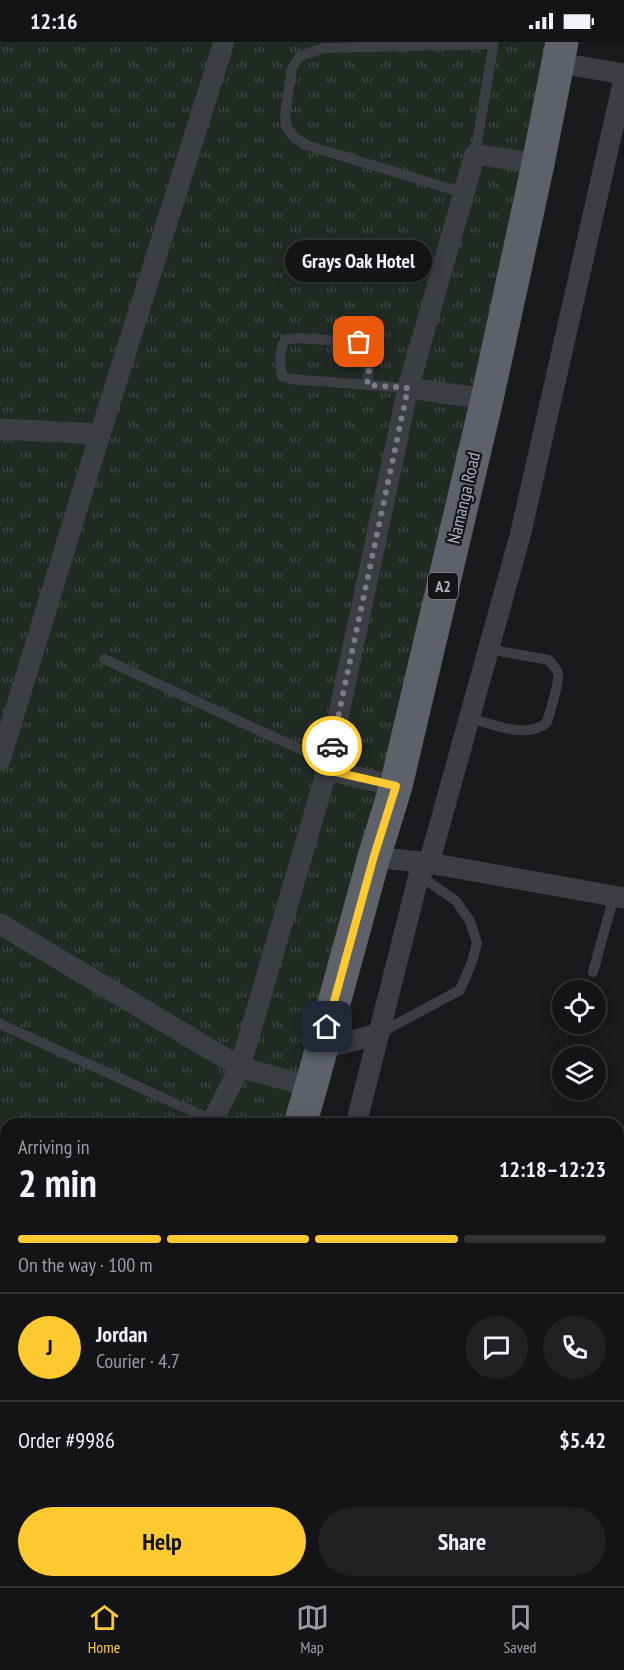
<!DOCTYPE html>
<meta charset="utf-8">
<style>
body{margin:0;font-family:"PT Sans Narrow",sans-serif;background:#212123;color:#f1f3f6;height:100vh;display:flex;flex-direction:column;font-size:22px;white-space:nowrap}
*{box-sizing:border-box;margin:0}
p{font-size:20px;color:#9d9ea1}
.icon{flex:none;width:33px;height:33px;fill:none;stroke:currentColor;stroke-width:2;stroke-linecap:round;stroke-linejoin:round}
.map{position:relative;flex:1;overflow:hidden}
.drawer{position:absolute;left:0px;top:1076px;width:624px;height:470px;display:flex;flex-direction:column;background:#141416;border-radius:18px 18px 0 0;box-shadow:0 3px 15px #0003,0 0 0 2px #333335}
.drawer>*{flex:none}
.fabs{position:absolute;left:552px;top:938px;display:grid;gap:12px}
.fabs a{display:grid;place-items:center;width:54px;height:54px;border-radius:50%;background:#141416;box-shadow:0 3px 15px #0003,0 0 0 2px #333335;font-size:30px}
.pin{position:absolute;display:grid;place-items:center;width:51px;height:51px;color:#fff;margin:-26px;border-radius:12px;box-shadow:0 3px 9px #0006}
.courier{position:absolute;display:grid;place-items:center;width:60px;height:60px;margin:-30px;border:4px solid #feca30;border-radius:50%;background:#fff;color:#222;box-shadow:0 2px 8px #0007}
.bubble{position:absolute;height:42px;border-radius:21px;background:#141416;box-shadow:0 3px 15px #0003,0 0 0 2px #333335;font-size:20px;font-weight:700;line-height:42px;text-align:center}
.head em{font-style:normal;font-weight:700}
.head div{display:flex;flex-direction:column-reverse}
.head{display:flex;align-items:center;justify-content:space-between;height:102px;padding:0 18px}
h1{font-size:39px;font-weight:700;line-height:45px}
.bar{display:grid;grid-template-columns:repeat(4,1fr);gap:9px 6px;align-content:center;height:72px;padding:0 18px}
.bar i{height:8px;border-radius:4px;background:#333335}
.bar .on{background:#feca30}
.bar p{grid-column:span 4}
.line{display:flex;align-items:center;gap:15px;padding:0 18px;border-top:2px solid #333335}
.line div{flex:1}
.round{display:grid;place-items:center;flex:none;width:63px;height:63px;border-radius:32px;background:#212123}
.cta{display:flex;gap:12px;margin-top:auto;padding:12px 18px}
.cta a{flex:1;height:69px;border-radius:36px;background:#feca30;color:#111;font-size:24px;font-weight:700;line-height:69px;text-align:center}
.cta a+a{background:#212123;color:#f1f3f6}
.status{display:flex;justify-content:space-between;align-items:center;height:42px;padding:0 30px;background:#141416;direction:ltr}
.status svg{height:16px;fill:currentColor}
.tab-bar{display:flex;justify-content:space-around;align-items:center;height:84px;border-top:2px solid #333335;background:#141416;font-size:16px;color:#9d9ea1}
.tab-bar a{display:grid;justify-items:center;gap:3px}
.tab-bar .on{color:#feca30}
.map>svg:first-child{display:block}
</style>
<div class="status"><b>12:16</b><svg viewBox="0 0 49 12"><path d="M0 12V9h3v3zM5 12V6h3v6zM10 12V3h3v9zM15 12V0h3v12zM26 1h20v11H26zM47 4h2v5h-2z"/></svg></div>
<div class="map">
<svg width="624" height="1544" viewBox="0 0 624 1544">
<defs>
<pattern id="grass-tufts" width="24" height="20" patternUnits="userSpaceOnUse" patternTransform="scale(1.5)"><rect width="24" height="20" fill="#212b24"/><path d="M3 7l-1-3M5 7V3M7 7l1-3M15 17l-1-3M17 17v-4M19 17l1-3" fill="none" stroke="#3f4742"/></pattern>
</defs>
<rect width="100%" height="100%" fill="#1a1a1d"/>
<polygon fill="url(#grass-tufts)" points="0,0 562,0 344,981 319,1081 6,1082 6,1539 169,1539 167,1544 0,1544"/>
<polygon fill="#44454a" stroke="#343439" stroke-width="1.5" points="0,1297 6,1298 6,1398 0,1397"/>
<g fill="none" stroke-linecap="round" stroke-linejoin="round">
<g stroke="#3d3d44" stroke-width="10">
<polyline points="475,112 494,0"/>
<polyline points="464,151 306,103 294,95 287,86 285,72 292,26 300,14 324,6 493,2"/>
<path d="M367,343L370,316L367,303L359,300L297,296L285,298C279,308 280,323 282,334L290,337L408,346"/>
<polyline points="104,617 328,720"/>
<path d="M469,676C491,682 529,698 547,680C550,670 560,639 558,631C556,626 552,622 549,618L488,607"/>
<polyline points="593,930 614,854"/>
<polyline points="0,982 212,1078"/>
<polyline points="378,992 460,948 472,920 477,901 470,879 456,859 419,833"/>
</g>
<g stroke="#3d3d44" stroke-width="21">
<polyline points="559,21 624,32"/>
<polyline points="408,346 487,357"/>
<polyline points="0,387 100,392"/>
<polyline points="0,718 100,392 224,0"/>
<polyline points="327,728 396,744"/>
<polyline points="374,815 429,821 624,856"/>
<polyline points="0,882 240,1025 311,1045"/>
<polyline points="321,1007 378,992"/>
<polyline points="211,1082 240,1025 327,728 408,346 475,112 538,122"/>
<polyline points="356,1082 419,833 429,821 520,494 624,37"/>
<polyline points="618,1487 624,1490"/>
<polyline points="65,1544 67,1539"/>
<polyline points="213,1544 215,1539"/>
</g>
<g stroke="#5e606a" stroke-width="33">
<polyline points="300,1082 311,1045 374,815 396,744 487,357 538,122 562,0"/>
<polyline points="148,1544 150,1539"/>
</g>
</g>
<g fill="none" stroke-linecap="round" stroke-linejoin="round">
<path stroke="#797c85" stroke-width="6" stroke-dasharray="0 10.8" d="M332,704L408,346L367,343C369,330 371,316 368,303L359,300"/>
<polyline stroke="#feca30" stroke-width="8" points="327,985 374,814 396,744 327,728 332,704"/>
</g>
<g text-anchor="middle" stroke-width="4.5" stroke-linejoin="round" paint-order="stroke">
<rect fill="#151518" stroke="#7f828c" stroke-width="1.5" x="428" y="531" width="30" height="26" rx="4.5"/>
<g font-size="16" font-weight="bold" fill="#acb0bd">
<text x="443" y="550">A2</text>
</g>
<g font-size="18" fill="#acb0bd" stroke="#151518">
<text transform="translate(464 456) rotate(-77)" y="6">Namanga Road</text>
</g>
</g>
</svg>
<div class="fabs">
<a><svg class="icon" aria-label="locate" viewBox="0 0 24 24"><circle cx="12" cy="12" r="6"/><path d="M12 2v4M12 18v4M2 12h4M18 12h4"/></svg></a>
<a><svg class="icon" aria-label="layers" viewBox="0 0 24 24"><path d="M12 4l9 5-9 5-9-5zM3 14l9 5 9-5"/></svg></a>
</div>
<div class="pin" style="left:359px;top:300px;background:#ea580c"><svg class="icon" aria-label="bag" viewBox="0 0 24 24"><path d="M5 8h14l-1 12H6zM9 8a3 3 0 0 1 6 0"/></svg></div>
<div class="pin" style="left:327px;top:985px;background:#1f2937"><svg class="icon" aria-label="home" viewBox="0 0 24 24"><path d="M3 11l9-7 9 7M6 9v11h12V9"/></svg></div>
<div class="courier" style="left:332px;top:704px"><svg class="icon" aria-label="car" viewBox="0 0 24 24"><path d="M5 17H2v-5l4-1 3-4h7l3 4 3 1v5h-3M9 17h6M6 11h13"/><circle cx="7" cy="17" r="2"/><circle cx="17" cy="17" r="2"/></svg></div>
<div class="bubble" style="left:285px;top:198px;width:147px">Grays Oak Hotel</div>
<section class="drawer">
<div class="head"><div><h1>2 min</h1><p>Arriving in</p></div><em>12:18–12:23</em></div>
<div class="bar"><i class="on"></i><i class="on"></i><i class="on"></i><i></i><p>On the way · 100 m</p></div>
<div class="line" style="height:108px"><b class="round" style="background:#feca30;color:#111">J</b><div><b>Jordan</b><p>Courier · 4.7</p></div><a class="round"><svg class="icon" aria-label="chat" viewBox="0 0 24 24"><path d="M4 5h16v11H9l-5 4z"/></svg></a><a class="round"><svg class="icon" aria-label="phone" viewBox="0 0 24 24"><path d="M5 4h4l2 5-3 2q2 4 5 5l2-3 5 2v4C11 20 4 13 5 4z"/></svg></a></div>
<div class="line" style="height:78px"><div>Order #9986</div><b>$5.42</b></div>
<div class="cta"><a>Help</a><a>Share</a></div>
</section>
</div>
<nav class="tab-bar">
<a class="on"><svg class="icon" aria-label="home" viewBox="0 0 24 24"><path d="M3 11l9-7 9 7M6 9v11h12V9"/></svg>Home</a>
<a><svg class="icon" aria-label="map" viewBox="0 0 24 24"><path d="M3 6l6-2 6 2 6-2v14l-6 2-6-2-6 2zM9 4v14M15 6v14"/></svg>Map</a>
<a><svg class="icon" aria-label="saved" viewBox="0 0 24 24"><path d="M7 4h10v16l-5-4-5 4z"/></svg>Saved</a>
</nav>
